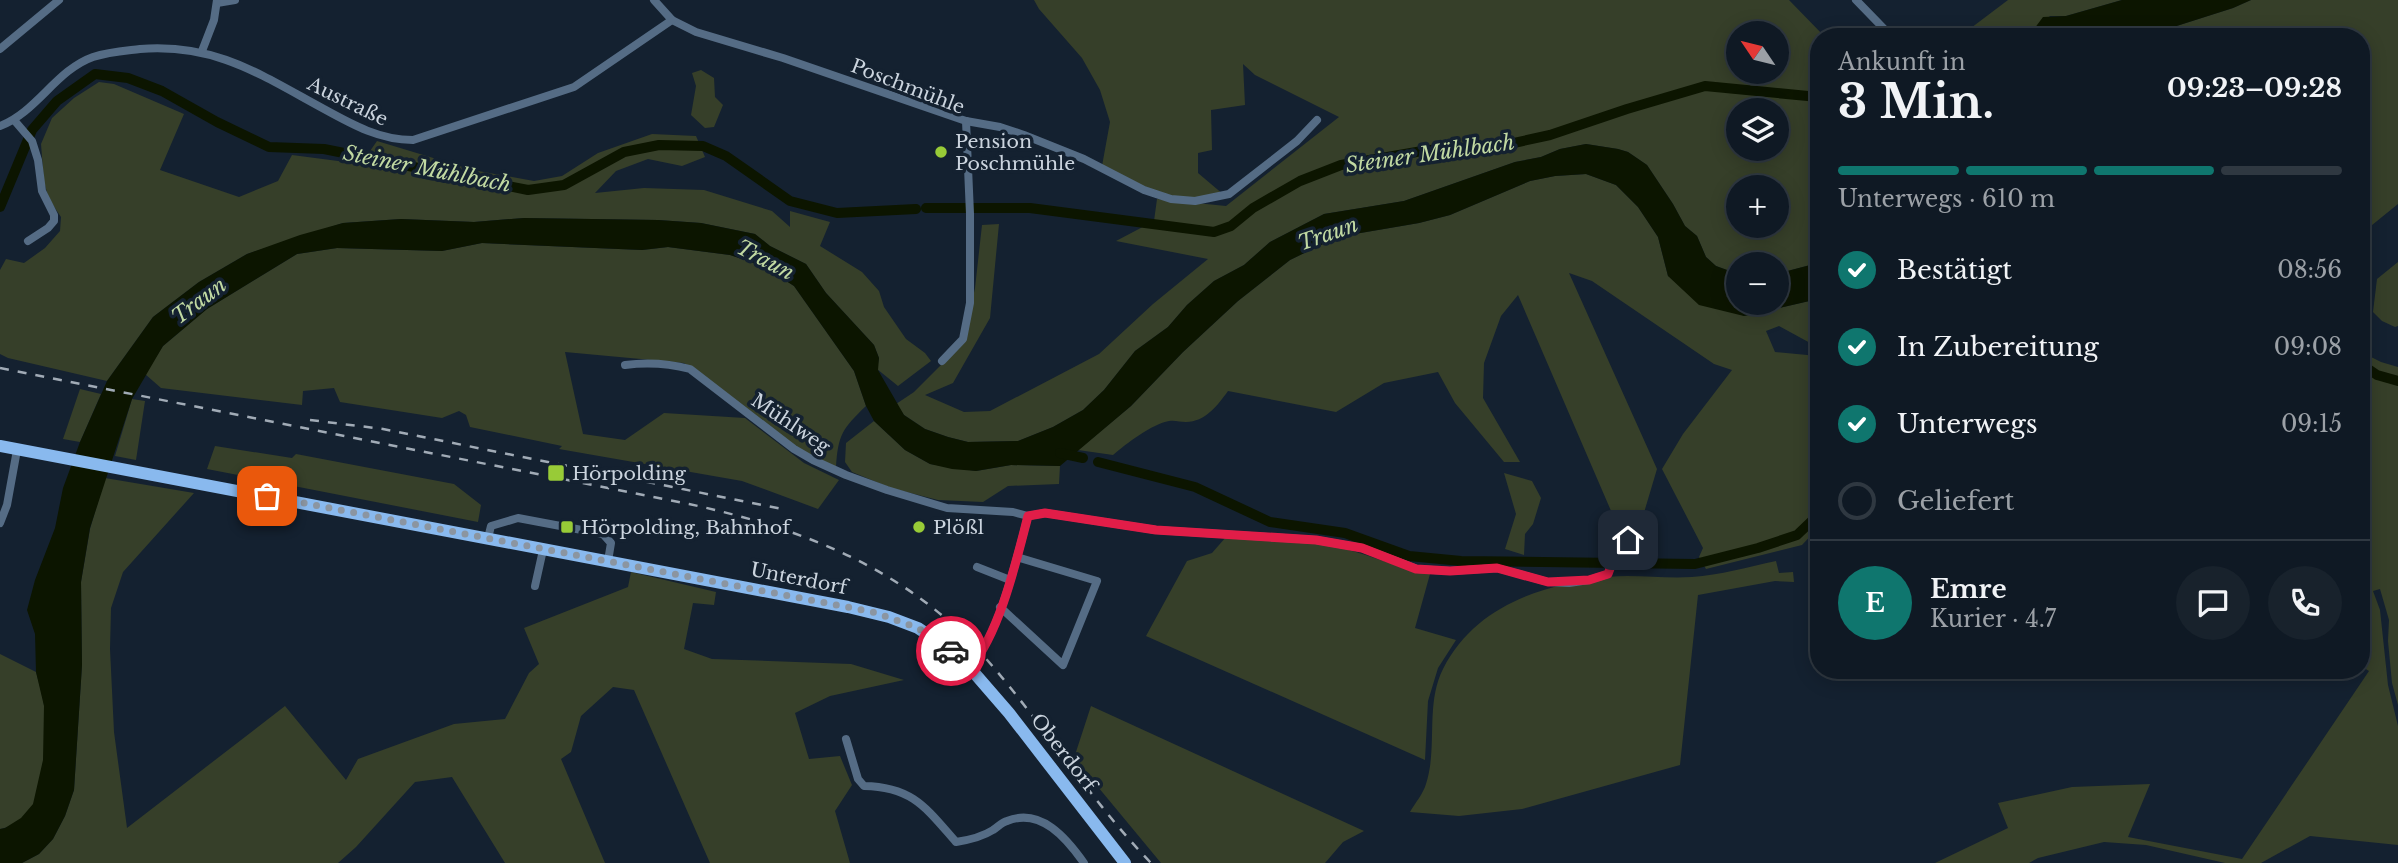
<!DOCTYPE html>
<html lang="de">
<meta charset="utf-8">
<style>
body{margin:0;font-family:"Libre Baskerville",serif;background:#18222c;color:#f1f3f6;height:100vh;display:flex;flex-direction:column;font-size:26px;white-space:nowrap}
*{box-sizing:border-box;margin:0}
p{font-size:23px;color:#9ba0a6}
.icon{flex:none;width:38px;height:38px;fill:none;stroke:currentColor;stroke-width:2;stroke-linecap:round;stroke-linejoin:round}
.map{position:relative;flex:1;overflow:hidden}
.details{position:absolute;left:1810px;top:28px;width:560px;height:651px;display:flex;flex-direction:column;background:#0f1924;border-radius:28px;box-shadow:0 4px 18px #0003,0 0 0 2px #2f3841}
.details>*{flex:none}
.needle{width:46px;rotate:305deg}
.fabs{position:absolute;left:1726px;top:21px;display:grid;gap:14px}
.fabs a{display:grid;place-items:center;width:63px;height:63px;border-radius:50%;background:#0f1924;box-shadow:0 4px 18px #0003,0 0 0 2px #2f3841;font-size:35px}
.pin{position:absolute;display:grid;place-items:center;width:60px;height:60px;color:#fff;margin:-30px;border-radius:14px;box-shadow:0 4px 10px #0006}
.courier{position:absolute;display:grid;place-items:center;width:70px;height:70px;margin:-35px;border:5px solid #e11d48;border-radius:50%;background:#fff;color:#222;box-shadow:0 2px 9px #0007}
.summary em{font-style:normal;font-weight:800}
.summary div{display:flex;flex-direction:column-reverse}
.summary{display:flex;align-items:center;justify-content:space-between;height:119px;padding:0 28px}
h1{font-size:46px;font-weight:800;line-height:52px}
.bar{display:grid;grid-template-columns:repeat(4,1fr);gap:10px 7px;align-content:center;height:84px;padding:0 28px}
.bar i{height:9px;border-radius:5px;background:#2f3841}
.bar .selected{background:#0f766e}
.bar p{grid-column:span 4}
.line{display:flex;align-items:center;gap:18px;padding:0 28px;border-top:2px solid #2f3841}
.line div{flex:1}
.round{display:grid;place-items:center;flex:none;width:74px;height:74px;border-radius:37px;background:#18222c}
ol{padding:0 28px;list-style:none}
li{display:flex;align-items:center;gap:21px;height:77px}
li p{margin-inline-start:auto}
li .icon{padding:7px;border-radius:50%;background:#0f766e;color:#fff;stroke-width:4}
li:last-child{color:#9ba0a6}
li i{width:38px;height:38px;border:4px solid #2f3841;border-radius:50%}
.map>svg:first-child{display:block}
</style>
<div class="map">
<svg width="2398" height="863" viewBox="0 0 2398 863">
<rect width="100%" height="100%" fill="#142130"/>
<g fill="#363f29" fill-rule="evenodd">
<path d="M1034,0H1789L1825,37H1818V263L1776,274V264H1738V274L1716,266L1706,257L1697,236L1685,226L1673,204L1647,165L1628,152L1618,149L1586,144L1560,149L1541,157L1515,162L1404,201L1324,214L1270,242L1244,265L1214,281L1187,305L1168,327L1135,351L1104,390L1083,410L1053,427L1018,441L968,442L948,437L925,429L904,415L896,404L914,392L964,342L975,288L982,225L999,224L990,318L953,383L925,395L964,412L990,411L1099,354L1153,304L1208,259L1116,241L1154,221L1157,199L1226,206L1339,117L1255,75L1243,64L1245,105L1211,110L1212,150L1198,153V173L1224,195L1195,200L1151,192L1102,166L1110,122L1100,90L1082,58L1039,9ZM1738,33H1776V72H1738ZM1738,110H1776V149H1738ZM1738,187H1776V226H1738Z"/>
<polygon points="2008,0 2122,0 2066,16 2050,16 2028,37 1959,37"/>
<polygon points="2251,0 2398,0 2398,204 2361,234 2361,80 2371,75 2361,77 2361,37 2142,37 2233,8"/>
<polygon points="701,70 714,78 715,97 723,105 714,127 705,128 691,115 696,86 692,73"/>
<polygon points="99,82 114,84 184,114 160,170 239,197 278,181 292,155 361,164 377,141 473,170 534,181 562,176 598,153 652,134 696,136 705,157 682,166 648,159 616,171 595,193 644,188 704,190 772,211 790,227 790,211 830,222 820,246 862,272 879,291 884,307 906,339 925,353 931,361 898,386 877,369 879,358 874,345 826,293 806,264 770,246 755,234 701,223 658,220 524,218 474,222 401,219 343,223 247,254 199,282 153,317 107,381 8,358 0,354 0,270 6,259 24,263 45,248 60,231 61,217 49,199 44,182 41,144 52,118 74,98"/>
<path d="M1586,174L1616,185L1638,207L1658,237L1668,276L1744,316L1818,299V344H1812L1779,326L1766,331L1775,352L1818,356V528L1802,545L1706,569L1699,557L1703,548L1662,469L1683,434L1732,370L1714,364L1592,281L1569,273L1657,469L1643,516L1624,541L1518,295L1501,316L1484,363L1483,398L1520,462H1504L1455,403L1438,372L1384,383L1336,412L1228,391C1218,405 1205,422 1186,422C1180,422 1175,420 1169,421C1152,424 1127,443 1113,455L1078,450L1131,406L1183,352L1238,301L1290,260L1337,237L1419,223L1450,215L1530,181L1555,176Z"/>
<path d="M482,243L642,250L668,247L730,255L763,266L794,286L854,371L866,406C842,429 838,435 836,468L807,455L684,363L565,352L583,434L625,440L664,413L745,418L804,463L839,480L818,509L742,481L559,449L562,446L470,427L466,415L459,411L442,418L340,402L334,388L303,391L302,405L161,388L145,374L163,346L207,309L297,254L337,248L442,251Z"/>
<polygon points="2398,262 2398,326 2395,327 2382,321 2373,312 2377,279"/>
<polygon points="2361,352 2381,362 2398,367 2398,705 2392,683 2388,641 2389,620 2380,589 2373,591 2380,610 2388,685 2398,726 2398,845 2310,836 2261,863 2225,863 2146,845 2104,842 2038,858 2029,863 1935,863 2008,828 1998,803 2072,787 2150,784 2128,837 2242,859 2369,671 2361,666"/>
<polygon points="80,389 101,394 80,442 63,439"/>
<polygon points="132,399 145,401 136,460 115,456"/>
<polygon points="874,421 905,450 930,464 976,471 1011,465 1060,466 1059,484 1008,486 983,502 938,500 891,488 852,472 845,462 846,443"/>
<polygon points="215,446 292,458 296,454 454,484 481,505 478,522 207,469"/>
<polygon points="1504,473 1532,481 1541,498 1533,524 1525,534 1524,555 1505,549 1516,514"/>
<polygon points="105,478 194,493 123,572 111,608 110,649 114,732 127,828 285,706 346,780 358,759 454,724 505,719 529,673 539,664 524,628 628,587 631,572 716,592 714,605 693,603 684,649 712,659 851,664 904,680 830,696 795,713 809,759 840,756 852,785 835,811 850,863 710,863 634,690 613,687 581,716 571,752 561,759 605,863 505,863 452,777 415,782 356,847 338,863 22,863 39,854 53,839 65,816 74,790 82,665 81,582 90,529"/>
<path d="M1226,537C1260,540 1296,540 1330,546C1364,551 1395,568 1430,574L1415,628L1456,640L1438,668L1428,701L1425,760L1146,636L1187,561L1212,553Z"/>
<path d="M1776,561L1779,573L1793,572L1794,582L1775,581L1698,595L1680,765L1522,809L1459,816L1410,812C1415,803 1423,794 1426,784C1438,747 1425,705 1443,669C1475,606 1541,585 1607,577C1635,574 1664,579 1692,577C1720,575 1748,567 1776,561Z"/>
<path d="M0,654L36,672C39,683 42,694 44,705C47,731 44,778 34,803C29,815 13,827 0,829Z"/>
<polygon points="1091,706 1364,831 1343,842 1325,863 1161,863 1074,758"/>
</g>
<g fill="#0c1500">
<polygon points="2122,0 2251,0 2233,8 2142,37 2028,37 2043,17 2066,16"/>
<polygon points="1586,144 1618,149 1628,152 1647,165 1673,204 1685,226 1697,236 1706,257 1716,266 1738,274 1738,303 1776,303 1776,274 1818,263 1818,299 1744,316 1699,305 1668,276 1658,237 1638,207 1616,185 1586,174 1555,176 1530,181 1450,215 1419,223 1337,237 1290,260 1238,301 1183,352 1131,406 1060,466 1011,465 976,471 952,469 930,464 905,450 874,421 866,406 854,371 794,286 763,266 730,255 668,247 642,250 482,243 442,251 337,248 297,254 207,309 163,346 132,399 90,528 81,582 82,665 74,790 65,816 53,839 39,854 22,863 0,863 0,829 5,828 21,818 33,804 43,760 44,706 36,672 35,634 27,610 35,580 55,528 63,488 80,442 107,381 153,317 199,282 247,254 300,235 343,223 401,219 474,222 524,218 658,220 701,223 755,234 770,246 806,264 826,293 874,345 879,358 878,370 904,415 925,429 948,437 968,442 1018,441 1053,427 1083,410 1104,390 1135,351 1168,327 1187,305 1214,281 1244,265 1270,242 1324,214 1404,201 1515,162 1541,157 1560,149"/>
</g>
<g fill="none" stroke-linecap="round" stroke-linejoin="round">
<g stroke="#0c1500" stroke-width="10">
<polyline points="2023,37 2031,32 2043,33"/>
<polyline points="0,207 32,130 57,101 95,74 128,78 162,91 217,122 269,147 324,149 528,190 564,185 624,152 659,145 703,146 726,156 790,201 837,213 916,209"/>
<polyline points="926,208 1030,208 1214,232 1231,226 1253,208 1300,181 1341,165 1428,150 1491,148 1550,135 1627,109 1705,86 1818,97"/>
<polyline points="2361,364 2377,375 2398,381"/>
<polyline points="1060,453 1083,458"/>
<polyline points="1098,462 1195,487 1270,522 1345,533 1409,556 1461,561 1695,564 1758,548 1797,535 1818,515"/>
</g>
<g stroke="#556c85" stroke-width="8">
<polyline points="654,0 672,20 696,32 783,58 966,121 1000,127 1024,135 1084,159 1144,190 1171,199 1195,201 1229,194 1297,141 1317,120"/>
<polyline points="1856,0 1892,37"/>
<polyline points="217,3 235,0"/>
<polyline points="0,49 59,0"/>
<polyline points="202,51 214,20 217,0"/>
<polyline points="14,120 32,141 38,160 42,191 54,215 54,221 48,228 28,241"/>
<path d="M0,126C37,112 56,70 93,57C109,52 124,51 140,49C216,43 261,75 324,109C353,125 380,140 413,140L574,87L672,20"/>
<polyline points="942,361 963,339 970,303 970,214 966,121"/>
<path d="M625,365C648,362 667,363 690,369L794,449L813,460L846,475L887,490L947,508L1013,512L1028,516L1045,513L1156,530L1316,540L1362,548L1417,569L1450,571L1497,568L1548,582L1569,583L1589,580L1608,574L1614,558L1645,518"/>
<polyline points="0,523 7,505 17,450"/>
<polyline points="488,538 491,526 518,518 603,534 611,543 608,561"/>
<polyline points="977,567 1010,580"/>
<polyline points="535,586 543,550"/>
<polyline points="1000,607 1063,665 1097,581 1017,557"/>
<path d="M970,668C1000,632 1016,561 1028,516"/>
<path d="M846,739L858,779L864,786C913,787 926,808 956,842C969,840 982,837 993,830C998,827 1002,822 1007,821C1041,807 1067,839 1084,863"/>
</g>
<polyline stroke="#89b9ee" stroke-width="12" points="0,446 848,607 889,617 918,628 946,647 970,668 1009,713 1125,863"/>
<g stroke="#a1abb6" stroke-width="2.5" stroke-dasharray="9 9" stroke-linecap="butt">
<path d="M0,368L689,504C800,528 903,567 981,653C1041,720 1088,798 1151,863"/>
<polyline points="310,420 383,429 787,510"/>
</g>
</g>
<g fill="none" stroke-linecap="round" stroke-linejoin="round">
<polyline stroke="#8b95a1" stroke-width="7" stroke-dasharray="0 12.6" points="267,496 873,612 918,628 951,651"/>
<path stroke="#e11d48" stroke-width="9" d="M951,651L970,668C1000,632 1016,562 1028,516L1045,513L1156,530L1316,540L1362,548L1416,569L1450,571L1497,568L1548,582L1589,580L1608,574L1614,558L1628,540"/>
</g>
<g fill="#98cb37" stroke="#142130" stroke-width="2.5">
<circle cx="941" cy="152" r="7"/>
<rect x="547" y="464" width="18" height="18" rx="3.5"/>
<rect x="560" y="520" width="14" height="14" rx="3.5"/>
<circle cx="919" cy="527" r="7"/>
</g>
<g text-anchor="middle" stroke-width="7" stroke-linejoin="round" paint-order="stroke">
<g font-size="19" fill="#cbd4de" stroke="#142130">
<text transform="translate(908 86) rotate(21)" y="7">Poschmühle</text>
<text transform="translate(348 101) rotate(26)" y="7">Austraße</text>
<text transform="translate(791 423) rotate(34)" y="7">Mühlweg</text>
<text transform="translate(799 578) rotate(11)" y="7">Unterdorf</text>
<text transform="translate(1064 752) rotate(52)" y="7">Oberdorf</text>
</g>
<g font-size="19" fill="#cbd4de" stroke="#142130" text-anchor="start">
<text x="955" y="148">Pension<tspan x="955" dy="22">Poschmühle</tspan></text>
<text x="572" y="480">Hörpolding</text>
<text x="581" y="534">Hörpolding, Bahnhof</text>
<text x="933" y="534">Plößl</text>
</g>
<g font-size="21" font-style="italic" fill="#c1d9a2" stroke="#142130">
<text transform="translate(1430 154) rotate(-8)" y="7">Steiner Mühlbach</text>
<text transform="translate(427 169) rotate(11)" y="7">Steiner Mühlbach</text>
<text transform="translate(1328 234) rotate(-19)" y="7">Traun</text>
<text transform="translate(765 260) rotate(28)" y="7">Traun</text>
<text transform="translate(199 301) rotate(-37)" y="7">Traun</text>
</g>
</g>
</svg>
<div class="fabs">
<a><svg class="needle" viewBox="-14 -14 28 28"><path d="M0-13l5 13h-10z" fill="#e53935"/><path d="M0 13l5-13h-10z" fill="#9ba0a6"/></svg></a>
<a><svg class="icon" aria-label="layers" viewBox="0 0 24 24"><path d="M12 4l9 5-9 5-9-5zM3 14l9 5 9-5"/></svg></a>
<a>+</a>
<a>−</a>
</div>
<div class="pin" style="left:267px;top:496px;background:#ea580c"><svg class="icon" aria-label="bag" viewBox="0 0 24 24"><path d="M5 8h14l-1 12H6zM9 8a3 3 0 0 1 6 0"/></svg></div>
<div class="pin" style="left:1628px;top:540px;background:#1f2937"><svg class="icon" aria-label="home" viewBox="0 0 24 24"><path d="M3 11l9-7 9 7M6 9v11h12V9"/></svg></div>
<div class="courier" style="left:951px;top:651px"><svg class="icon" aria-label="car" viewBox="0 0 24 24"><path d="M5 17H2v-5l4-1 3-4h7l3 4 3 1v5h-3M9 17h6M6 11h13"/><circle cx="7" cy="17" r="2"/><circle cx="17" cy="17" r="2"/></svg></div>
<section class="details">
<div class="summary"><div><h1>3 Min.</h1><p>Ankunft in</p></div><em>09:23–09:28</em></div>
<div class="bar"><i class="selected"></i><i class="selected"></i><i class="selected"></i><i></i><p>Unterwegs · 610 m</p></div>
<ol>
<li><svg class="icon" aria-label="check" viewBox="0 0 24 24"><path d="M5 12l5 5 9-10"/></svg>Bestätigt<p>08:56</p></li>
<li><svg class="icon" aria-label="check" viewBox="0 0 24 24"><path d="M5 12l5 5 9-10"/></svg>In Zubereitung<p>09:08</p></li>
<li><svg class="icon" aria-label="check" viewBox="0 0 24 24"><path d="M5 12l5 5 9-10"/></svg>Unterwegs<p>09:15</p></li>
<li><i></i>Geliefert</li>
</ol>
<div class="line" style="height:126px"><b class="round" style="background:#0f766e;color:#fff">E</b><div><b>Emre</b><p>Kurier · 4.7</p></div><a class="round"><svg class="icon" aria-label="chat" viewBox="0 0 24 24"><path d="M4 5h16v11H9l-5 4z"/></svg></a><a class="round"><svg class="icon" aria-label="phone" viewBox="0 0 24 24"><path d="M5 4h4l2 5-3 2q2 4 5 5l2-3 5 2v4C11 20 4 13 5 4z"/></svg></a></div>
</section>
</div>
